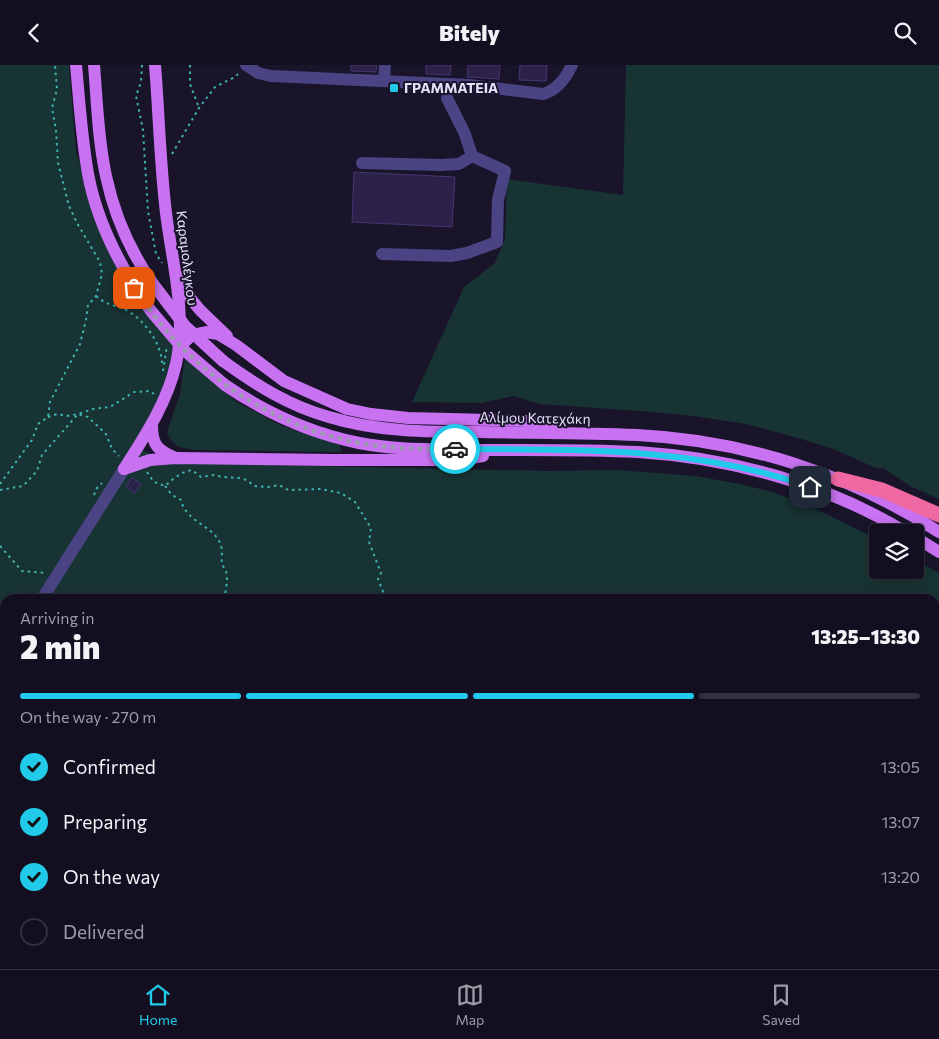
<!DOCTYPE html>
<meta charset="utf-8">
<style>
body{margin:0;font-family:Commissioner,sans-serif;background:#201d2d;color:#f1f3f6;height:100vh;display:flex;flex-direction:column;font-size:19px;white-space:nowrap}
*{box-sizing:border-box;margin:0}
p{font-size:16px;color:#9d9ca5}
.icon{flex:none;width:28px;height:28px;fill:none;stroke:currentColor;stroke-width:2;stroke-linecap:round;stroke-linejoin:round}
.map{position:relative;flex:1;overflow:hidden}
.details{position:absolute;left:0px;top:529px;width:940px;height:376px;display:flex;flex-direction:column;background:#130f20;border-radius:15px 15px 0 0;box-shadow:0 2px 12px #0003,0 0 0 1px #322f3e}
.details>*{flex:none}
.fabs{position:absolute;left:869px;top:459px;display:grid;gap:10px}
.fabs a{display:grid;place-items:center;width:55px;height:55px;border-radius:5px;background:#130f20;box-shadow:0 2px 12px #0003,0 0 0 1px #322f3e;font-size:25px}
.pin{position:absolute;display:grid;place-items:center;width:42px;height:42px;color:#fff;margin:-21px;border-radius:10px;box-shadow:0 2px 8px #0006}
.courier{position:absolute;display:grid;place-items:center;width:50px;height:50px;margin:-25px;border:4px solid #20cae8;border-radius:50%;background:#fff;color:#222;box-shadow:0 1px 6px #0007}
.overview em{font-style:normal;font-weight:800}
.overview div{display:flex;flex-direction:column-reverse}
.overview{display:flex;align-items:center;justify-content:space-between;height:85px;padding:0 20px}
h1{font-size:32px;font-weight:800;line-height:38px}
.bar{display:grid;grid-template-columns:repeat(4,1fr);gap:8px 5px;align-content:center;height:60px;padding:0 20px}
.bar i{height:6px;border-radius:4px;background:#322f3e}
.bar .on{background:#20cae8}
.bar p{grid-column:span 4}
ol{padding:0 20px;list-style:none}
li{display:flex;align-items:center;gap:15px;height:55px}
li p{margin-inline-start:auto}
li .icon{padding:5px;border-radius:50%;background:#20cae8;color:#111;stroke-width:4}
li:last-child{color:#9d9ca5}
li i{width:28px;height:28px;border:2px solid #322f3e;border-radius:50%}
header{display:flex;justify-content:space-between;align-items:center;height:65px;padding:0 20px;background:#130f20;font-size:22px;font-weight:800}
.dock{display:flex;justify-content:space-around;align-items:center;height:70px;border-top:1px solid #322f3e;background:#130f20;font-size:14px;color:#9d9ca5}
.dock a{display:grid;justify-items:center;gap:2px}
.dock .on{color:#20cae8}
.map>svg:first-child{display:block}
</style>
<header><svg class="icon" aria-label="back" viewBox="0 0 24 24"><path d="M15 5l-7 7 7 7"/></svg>Bitely<svg class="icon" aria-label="search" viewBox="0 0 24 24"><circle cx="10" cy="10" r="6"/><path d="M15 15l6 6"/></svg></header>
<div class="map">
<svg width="939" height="904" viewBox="0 0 939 904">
<rect width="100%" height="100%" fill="#19142a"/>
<g fill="#183333" fill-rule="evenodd">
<path d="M0,0H69L76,87L105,175L176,282L171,308L136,382L171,398L550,406L618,405L695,411L740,419L772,427L810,441L877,474L878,505H915V494L939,508V904H0ZM5,534H935V900H5Z"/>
<polygon points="626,0 939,0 939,434 910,421 883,403 876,403 833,384 798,373 746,359 693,351 653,347 540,339 513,331 482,338 412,337 464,222 495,198 505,174 507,114 623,130"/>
<path d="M185,293L237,337L282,361L340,380L341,387L197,385C184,384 171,382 167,367L180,329Z"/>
</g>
<g fill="#2c2249" stroke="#453673">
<polygon points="351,0 377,0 376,7 351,6"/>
<polygon points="426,0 451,0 450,10 426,9"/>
<polygon points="468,0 500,0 499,14 467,12"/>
<polygon points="520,0 547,0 546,16 519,15"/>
<polygon points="354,107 455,112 452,162 352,157"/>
<polygon points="132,413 141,419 134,428 126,422"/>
</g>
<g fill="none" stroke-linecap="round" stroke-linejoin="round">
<g stroke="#3eb2b1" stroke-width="2" stroke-dasharray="2.5 4" stroke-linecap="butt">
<polyline points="142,0 141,17 136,31 143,65 148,146 156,189 162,198"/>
<polyline points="190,0 190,19 199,43"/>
<polyline points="172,89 199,43 215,22 235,12 239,8"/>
<path d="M96,231C109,242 115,239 128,246C145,256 161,278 162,298"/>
<polyline points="163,306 167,281"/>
<polyline points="48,352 57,349 67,351 78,349 88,352 106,369 112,384 119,391"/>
<path d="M147,407L154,417L165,421C174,413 181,407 192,405L201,412L214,410L223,412L239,413L247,415L254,421L268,422L279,420L288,425L321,424L341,428L355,437L371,463L369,477L381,508L378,514L386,534"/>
<polyline points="0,419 32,375 38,359 48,352 50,337 80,279 86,255 88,240 96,231 102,209 100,197 77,158 69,141 58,98 56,65 52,43 57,24 55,0"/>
<path d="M165,421L172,430L181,435C186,458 216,461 221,481C223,487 221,494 222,500C231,509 225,522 225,534"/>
<polyline points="0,425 23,421 37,406 42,390 78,349 93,344 110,342 134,327 150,326 154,329"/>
<polyline points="94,430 97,423 102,418"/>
<polyline points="0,481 22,506 47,508"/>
<polyline points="0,579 5,573"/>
<polyline points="5,784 5,792"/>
<polyline points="12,900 13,904"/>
<polyline points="431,900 437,904"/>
<polyline points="660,900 661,904"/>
<polyline points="271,904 272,900"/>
<polyline points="606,904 607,900"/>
</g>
<g stroke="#4a4484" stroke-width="12">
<path d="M246,0L258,8L271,11L469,20L543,29C557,25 566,13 572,0"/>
<polyline points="384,16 385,0"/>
<polyline points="362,98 441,100 459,99 472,91"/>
<polyline points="382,189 451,191 467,188 497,177 498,135 505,106 472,91 465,69 447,33"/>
<polyline points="42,534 124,404"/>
<polyline points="0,609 5,598"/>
</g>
<g stroke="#c872f1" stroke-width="12">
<path d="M76,0C79,32 81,64 86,96C93,151 119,201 151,246"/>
<path d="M94,0C97,36 98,75 106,111C114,149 130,186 153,219"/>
<polyline points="180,212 185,227 200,245 227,271"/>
<polyline points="179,282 192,270 206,267 218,269 236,280 284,316 347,344 371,349 408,353 526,356 553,364"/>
<path d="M223,296C256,320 289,341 329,352C378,367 428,367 478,367C531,368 584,368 637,370C744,375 849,409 939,467"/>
<path d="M225,320C266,348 310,368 359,378C395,385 432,384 468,385C525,385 582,384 638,387C732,393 827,419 907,468"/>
<path d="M152,361C152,380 158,386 176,393"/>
<path d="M124,404C145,371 167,338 176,299C187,250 172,197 166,148C160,99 159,49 155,0"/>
<polyline points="124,404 150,395 176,393 332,395 458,395 483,391"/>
<polyline points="915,472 939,487"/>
</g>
<polyline stroke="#ef68a2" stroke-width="15" points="838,414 882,425 939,450"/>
<g stroke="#c872f1" stroke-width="12">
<polyline points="153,219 185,261 223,296"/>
<polyline points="151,246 185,286 225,320"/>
</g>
</g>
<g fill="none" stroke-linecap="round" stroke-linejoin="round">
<path stroke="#9e99b2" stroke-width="5" stroke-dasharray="0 9" d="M134,223C147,240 159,259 174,274C223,327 289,365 360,378C391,384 424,384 455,384"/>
<path stroke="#20cae8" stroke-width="6" d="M455,384C575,385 696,381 810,422"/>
</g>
<rect fill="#20cae8" stroke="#19142a" stroke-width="2" x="389" y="18" width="10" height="10" rx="2.5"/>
<g text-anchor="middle" stroke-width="4" stroke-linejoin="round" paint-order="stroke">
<g font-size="14" font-weight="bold" fill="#e5e0fc" stroke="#19142a" text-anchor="start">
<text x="404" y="28">ΓΡΑΜΜΑΤΕΙΑ</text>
</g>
<g font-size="14" fill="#e5e0fc" stroke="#19142a">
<text transform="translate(187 193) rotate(83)" y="5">Καραμολέγκου</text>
<text transform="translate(535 353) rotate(1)" y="5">Αλίμου Κατεχάκη</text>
</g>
</g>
</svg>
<div class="fabs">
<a><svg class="icon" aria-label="layers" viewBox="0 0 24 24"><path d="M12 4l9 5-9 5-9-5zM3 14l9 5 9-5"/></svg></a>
</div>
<div class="pin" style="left:134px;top:223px;background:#ea580c"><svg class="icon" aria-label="bag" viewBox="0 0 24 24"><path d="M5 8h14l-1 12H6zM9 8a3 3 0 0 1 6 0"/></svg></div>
<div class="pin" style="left:810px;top:422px;background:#1f2937"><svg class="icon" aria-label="home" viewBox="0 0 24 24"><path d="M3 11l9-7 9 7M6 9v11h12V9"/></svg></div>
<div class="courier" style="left:455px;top:384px"><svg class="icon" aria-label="car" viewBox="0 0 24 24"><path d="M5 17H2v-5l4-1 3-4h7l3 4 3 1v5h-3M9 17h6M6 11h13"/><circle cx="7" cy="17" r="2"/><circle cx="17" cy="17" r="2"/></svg></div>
<section class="details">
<div class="overview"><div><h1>2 min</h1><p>Arriving in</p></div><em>13:25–13:30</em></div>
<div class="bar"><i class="on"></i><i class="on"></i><i class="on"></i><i></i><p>On the way · 270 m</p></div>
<ol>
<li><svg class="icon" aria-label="check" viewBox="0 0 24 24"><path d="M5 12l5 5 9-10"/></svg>Confirmed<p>13:05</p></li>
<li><svg class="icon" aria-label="check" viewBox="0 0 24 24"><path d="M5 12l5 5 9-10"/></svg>Preparing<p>13:07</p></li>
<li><svg class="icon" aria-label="check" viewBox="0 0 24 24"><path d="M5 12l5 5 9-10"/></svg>On the way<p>13:20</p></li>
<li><i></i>Delivered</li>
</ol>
</section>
</div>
<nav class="dock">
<a class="on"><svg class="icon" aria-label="home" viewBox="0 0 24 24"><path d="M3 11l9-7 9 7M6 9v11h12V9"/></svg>Home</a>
<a><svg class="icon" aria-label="map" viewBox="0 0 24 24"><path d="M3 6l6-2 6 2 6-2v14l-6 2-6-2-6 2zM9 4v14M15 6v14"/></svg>Map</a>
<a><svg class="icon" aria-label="saved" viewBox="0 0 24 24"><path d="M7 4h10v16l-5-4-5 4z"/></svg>Saved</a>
</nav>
